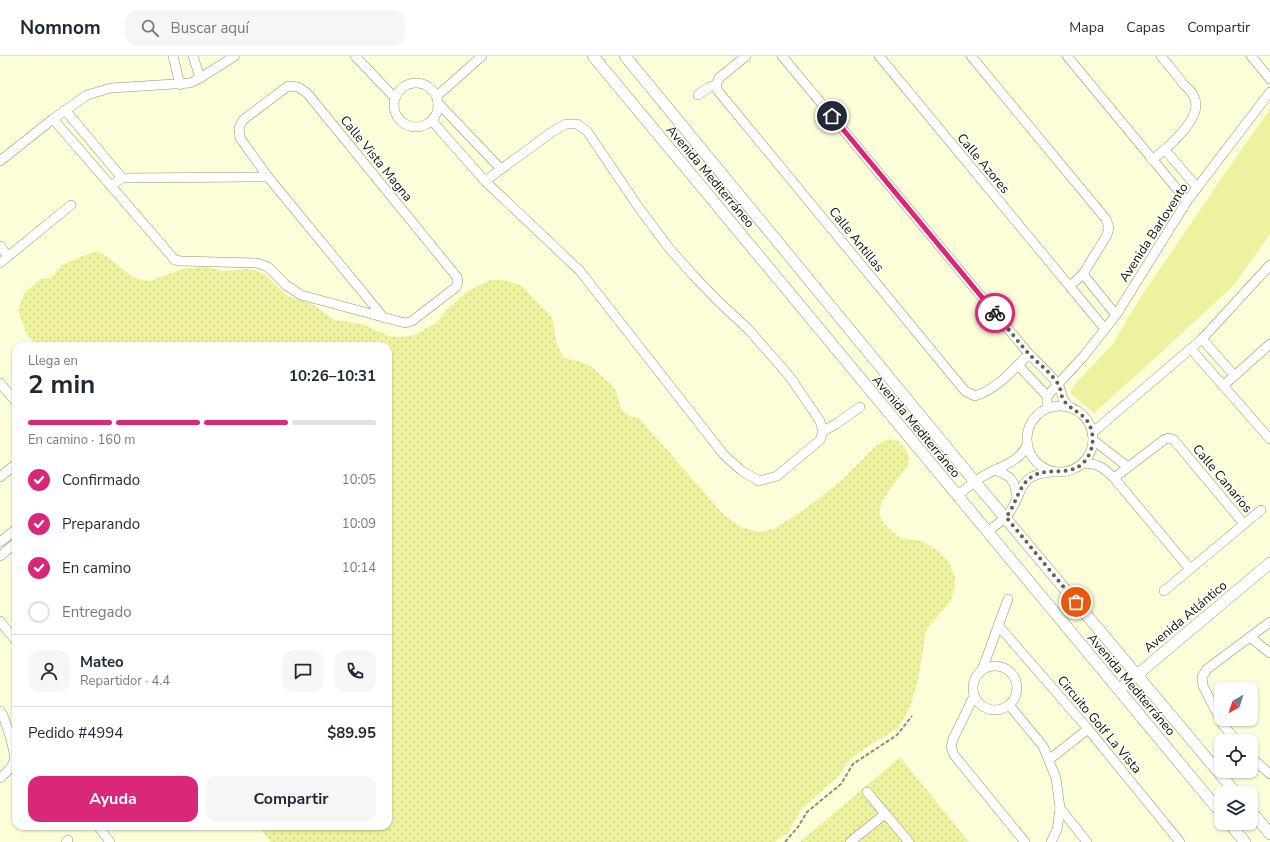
<!DOCTYPE html>
<html lang="es">
<meta charset="utf-8">
<style>
body{margin:0;font-family:"Nunito Sans",sans-serif;background:#f6f6f7;color:#1f2937;height:100vh;display:flex;flex-direction:column;font-size:15px;white-space:nowrap}
*{box-sizing:border-box;margin:0}
p{font-size:13px;color:#747a83}
.icon{flex:none;width:22px;height:22px;fill:none;stroke:currentColor;stroke-width:2;stroke-linecap:round;stroke-linejoin:round}
.map{position:relative;flex:1;overflow:hidden}
.sheet{position:absolute;left:12px;top:286px;width:380px;height:488px;display:flex;flex-direction:column;background:#fff;border-radius:12px;box-shadow:0 1px 3px #0004}
.sheet>*{flex:none}
.needle{width:26px;rotate:219deg}
.controls{position:absolute;left:1214px;top:626px;display:grid;gap:8px}
.controls a{display:grid;place-items:center;width:44px;height:44px;border-radius:8px;background:#fff;box-shadow:0 1px 3px #0004;font-size:20px}
.pin{position:absolute;display:grid;place-items:center;width:34px;height:34px;color:#fff;margin:-17px;border:2px solid #fff;border-radius:50%;box-shadow:0 1px 4px #0007}
.courier{position:absolute;display:grid;place-items:center;width:40px;height:40px;margin:-20px;border:3px solid #db2777;border-radius:50%;background:#fff;color:#222;box-shadow:0 1px 5px #0007}
.overview em{font-style:normal;font-weight:700}
.overview div{display:flex;flex-direction:column-reverse}
.overview{display:flex;align-items:center;justify-content:space-between;height:68px;padding:0 16px}
h1{font-size:26px;font-weight:700;line-height:30px}
.bar{display:grid;grid-template-columns:repeat(4,1fr);gap:6px 4px;align-content:center;height:48px;padding:0 16px}
.bar i{height:5px;border-radius:3px;background:#e0e1e3}
.bar .selected{background:#db2777}
.bar p{grid-column:span 4}
.line{display:flex;align-items:center;gap:10px;padding:0 16px;border-top:1px solid #e0e1e3}
.line div{flex:1}
.round{display:grid;place-items:center;flex:none;width:42px;height:42px;border-radius:12px;background:#f6f6f7}
ol{padding:0 16px;list-style:none}
li{display:flex;align-items:center;gap:12px;height:44px}
li p{margin-inline-start:auto}
li .icon{padding:4px;border-radius:50%;background:#db2777;color:#fff;stroke-width:4}
li:last-child{color:#747a83}
li i{width:22px;height:22px;border:2px solid #e0e1e3;border-radius:50%}
.button{display:flex;gap:8px;margin-top:auto;padding:8px 16px}
.button a{flex:1;height:46px;border-radius:12px;background:#db2777;color:#fff;font-size:16px;font-weight:700;line-height:46px;text-align:center}
.button a+a{background:#f6f6f7;color:#1f2937}
header{display:flex;align-items:center;gap:24px;box-sizing:border-box;height:56px;padding:0 20px;background:#fff;border-bottom:1px solid #e0e1e3}
header strong{font-size:19px}
nav{display:flex;gap:22px;margin-inline-start:auto;font-size:14px}
.search{width:280px;height:36px;background:#f6f6f7;display:flex;align-items:center;gap:10px;box-sizing:border-box;padding:0 14px;border-radius:12px;color:#747a83;font-size:15px}
.map>svg:first-child{display:block}
</style>
<header>
<strong>Nomnom</strong>
<div class="search"><svg class="icon" aria-label="search" viewBox="0 0 24 24"><circle cx="10" cy="10" r="6"/><path d="M15 15l6 6"/></svg>Buscar aquí</div>
<nav><a>Mapa</a><a>Capas</a><a>Compartir</a></nav>
</header>
<div class="map">
<svg width="1270" height="786" viewBox="0 0 1270 786">
<defs>
<pattern id="grass-dots" width="8" height="8" patternUnits="userSpaceOnUse"><rect width="8" height="8" fill="#eef29f"/><path d="M2 2h.1M6 6h.1" fill="none" stroke="#cbce87" stroke-width="1.8" stroke-linecap="round"/></pattern>
</defs>
<rect width="100%" height="100%" fill="#fcfeda"/>
<g fill="url(#grass-dots)">
<polygon points="97,195 109,202 134,222 150,225 186,212 206,211 224,215 248,213 257,215 266,219 287,240 310,247 335,264 362,268 388,280 400,281 414,279 436,267 446,254 468,235 490,224 502,224 521,229 552,261 557,288 564,302 581,306 590,310 612,329 617,338 621,353 631,361 639,362 724,459 741,471 759,476 774,473 805,453 842,424 876,390 888,383 898,385 905,393 909,400 908,408 903,416 883,443 879,455 882,465 891,475 901,482 922,485 938,495 949,506 955,521 954,533 951,545 926,574 918,625 910,651 898,672 864,693 850,704 838,720 800,755 788,777 775,786 270,786 259,770 388,770 388,290 38,290 27,279 18,254 24,237 40,223 51,222 62,209 78,202"/>
<polygon points="900,701 969,786 800,786"/>
</g>
<polygon fill="#eef29f" points="1270,53 1270,178 1234,229 1154,303 1094,357 1070,337 1075,328 1113,288 1140,242 1241,94"/>
<g fill="none" stroke-linecap="round" stroke-linejoin="round">
<g stroke="#939473" stroke-width="10">
<g id="minor">
<polyline points="173,0 180,29"/>
<polyline points="193,0 200,22"/>
<polyline points="355,0 395,42"/>
<path d="M746,0L719,22L716,29L718,35L965,335L975,340C997,333 1013,314 1029,298"/>
<path d="M782,0L1029,298C1039,308 1049,317 1057,327C1064,336 1058,342 1071,352"/>
<polyline points="879,0 1105,273"/>
<polyline points="971,0 1106,163 1109,172 1107,179 1083,218 1070,230"/>
<polyline points="1067,0 1187,145"/>
<polyline points="1251,0 1270,23"/>
<circle cx="416" cy="49" r="22"/>
<polyline points="698,39 709,31 716,29"/>
<polyline points="437,40 482,0"/>
<polyline points="438,47 501,113"/>
<polyline points="65,54 122,122"/>
<polyline points="53,63 175,204 181,205 257,207 268,211 286,229 301,239 405,267 412,265 456,231 458,226 457,221 307,37 298,31 288,30 243,64 239,72 240,82 268,121 384,262"/>
<polyline points="432,65 485,125 580,215 724,399 742,415 759,425 777,420 820,384 823,375 820,365 790,321 749,274 717,244 693,219 669,192 637,149 587,75 577,68 566,68 552,76 485,125"/>
<polyline points="1165,94 1197,131"/>
<path d="M1152,104C1166,93 1205,61 1194,41C1192,36 1188,32 1184,29C1177,19 1169,10 1161,0"/>
<polyline points="0,105 53,63 87,39 111,32 190,27 200,22 235,0"/>
<polyline points="111,130 122,122 268,121"/>
<polyline points="0,190 8,200"/>
<polyline points="0,207 71,149"/>
<polyline points="1083,218 1116,259"/>
<polyline points="1202,283 1234,319"/>
<polyline points="1191,293 1270,383"/>
<polyline points="1018,309 1047,340"/>
<polyline points="0,327 16,346"/>
<polyline points="1223,330 1270,288"/>
<circle cx="1060" cy="383" r="33"/>
<polyline points="1047,352 1047,340 1083,301 1116,259 1187,145 1270,36"/>
<polyline points="823,375 836,368 860,351"/>
<polyline points="1092,377 1202,283 1270,209"/>
<polyline points="1093,384 1128,411"/>
<path d="M1083,407C1100,408 1102,411 1114,422L1190,513"/>
<path d="M994,414C1010,419 1015,424 1017,441"/>
<polyline points="0,421 16,408"/>
<polyline points="1114,422 1165,383 1169,382 1174,384 1244,468"/>
<path d="M957,440C966,433 975,424 985,419C999,411 1022,405 1027,388"/>
<path d="M988,475C995,470 1004,464 1009,457C1025,435 1016,419 1052,416"/>
<polyline points="0,486 16,473"/>
<polyline points="0,500 16,487"/>
<polyline points="1164,535 1261,454"/>
<polyline points="0,565 16,585"/>
<polyline points="998,569 1088,673 1180,786"/>
<polyline points="1250,581 1270,597"/>
<circle cx="995" cy="632" r="22"/>
<polyline points="982,614 1008,543"/>
<polyline points="974,640 953,683 951,691 954,699 1025,786"/>
<polyline points="1009,649 1043,690 1056,722 1060,752 1057,774 1051,786"/>
<path d="M0,655L3,659C7,672 16,693 14,705C12,713 5,717 0,722"/>
<polyline points="1237,685 1223,669 1203,630 1202,621 1207,613 1270,566"/>
<polyline points="1251,701 1270,718"/>
<polyline points="1050,703 1088,673"/>
<polyline points="867,736 909,786"/>
<polyline points="1060,752 1087,786"/>
<polyline points="98,770 110,786"/>
<polyline points="66,786 68,784"/>
<polyline points="850,786 885,758"/>
</g>
</g>
<g stroke="#939473" stroke-width="12">
<g id="tertiary">
<polyline points="593,0 1221,757"/>
<polyline points="625,0 975,426 1236,737"/>
<polyline points="1119,634 1270,507"/>
<polyline points="1251,755 1270,778"/>
<polyline points="1229,767 1245,786"/>
</g>
</g>
<polyline stroke="#8d8e76" stroke-width="2" stroke-dasharray="4 2" stroke-linecap="butt" points="785,786 798,771 807,756 841,728 853,708 897,679 912,660"/>
<use href="#minor" stroke="#fff" stroke-width="9"/>
<use href="#tertiary" stroke="#fff" stroke-width="11"/>
</g>
<g fill="none" stroke-linecap="round" stroke-linejoin="round">
<path stroke="#61634f" stroke-width="4" stroke-dasharray="0 7.2" d="M995,257C1007,271 1018,286 1030,299C1039,308 1052,318 1058,328C1062,334 1060,342 1066,347C1074,356 1085,358 1090,370C1095,382 1093,396 1084,406C1070,421 1051,411 1035,419C1018,427 1017,448 1006,461L1076,546"/>
<polyline stroke="#db2777" stroke-width="5" points="832,60 995,257"/>
</g>
<g text-anchor="middle" stroke-width="3" stroke-linejoin="round" paint-order="stroke">
<g font-size="13" fill="#0e0f04" stroke="#fff">
<text transform="translate(377 102) rotate(51)" y="5">Calle Vista Magna</text>
<text transform="translate(984 107) rotate(50)" y="5">Calle Azores</text>
<text transform="translate(711 120) rotate(50)" y="5">Avenida Mediterráneo</text>
<text transform="translate(1153 176) rotate(-57)" y="5">Avenida Barlovento</text>
<text transform="translate(857 183) rotate(51)" y="5">Calle Antillas</text>
<text transform="translate(917 370) rotate(50)" y="5">Avenida Mediterráneo</text>
<text transform="translate(1223 422) rotate(50)" y="5">Calle Canarios</text>
<text transform="translate(1185 560) rotate(-40)" y="5">Avenida Atlántico</text>
<text transform="translate(1132 628) rotate(50)" y="5">Avenida Mediterráneo</text>
<text transform="translate(1100 668) rotate(50)" y="5">Circuito Golf La Vista</text>
</g>
</g>
</svg>
<div class="controls">
<a><svg class="needle" viewBox="-14 -14 28 28"><path d="M0-13l5 13h-10z" fill="#e53935"/><path d="M0 13l5-13h-10z" fill="#747a83"/></svg></a>
<a><svg class="icon" aria-label="locate" viewBox="0 0 24 24"><circle cx="12" cy="12" r="6"/><path d="M12 2v4M12 18v4M2 12h4M18 12h4"/></svg></a>
<a><svg class="icon" aria-label="layers" viewBox="0 0 24 24"><path d="M12 4l9 5-9 5-9-5zM3 14l9 5 9-5"/></svg></a>
</div>
<div class="pin" style="left:1076px;top:546px;background:#ea580c"><svg class="icon" aria-label="bag" viewBox="0 0 24 24"><path d="M5 8h14l-1 12H6zM9 8a3 3 0 0 1 6 0"/></svg></div>
<div class="pin" style="left:832px;top:60px;background:#1f2937"><svg class="icon" aria-label="home" viewBox="0 0 24 24"><path d="M3 11l9-7 9 7M6 9v11h12V9"/></svg></div>
<div class="courier" style="left:995px;top:257px"><svg class="icon" aria-label="bike" viewBox="0 0 24 24"><circle cx="6" cy="16" r="4"/><circle cx="18" cy="16" r="4"/><path d="M6 16l4-8h5l3 8M10 8l3 8H6M13 5h3"/></svg></div>
<section class="sheet">
<div class="overview"><div><h1>2 min</h1><p>Llega en</p></div><em>10:26–10:31</em></div>
<div class="bar"><i class="selected"></i><i class="selected"></i><i class="selected"></i><i></i><p>En camino · 160 m</p></div>
<ol>
<li><svg class="icon" aria-label="check" viewBox="0 0 24 24"><path d="M5 12l5 5 9-10"/></svg>Confirmado<p>10:05</p></li>
<li><svg class="icon" aria-label="check" viewBox="0 0 24 24"><path d="M5 12l5 5 9-10"/></svg>Preparando<p>10:09</p></li>
<li><svg class="icon" aria-label="check" viewBox="0 0 24 24"><path d="M5 12l5 5 9-10"/></svg>En camino<p>10:14</p></li>
<li><i></i>Entregado</li>
</ol>
<div class="line" style="height:72px"><a class="round"><svg class="icon" aria-label="person" viewBox="0 0 24 24"><circle cx="12" cy="8" r="4"/><path d="M4 21q1-7 8-7t8 7"/></svg></a><div><b>Mateo</b><p>Repartidor · 4.4</p></div><a class="round"><svg class="icon" aria-label="chat" viewBox="0 0 24 24"><path d="M4 5h16v11H9l-5 4z"/></svg></a><a class="round"><svg class="icon" aria-label="phone" viewBox="0 0 24 24"><path d="M5 4h4l2 5-3 2q2 4 5 5l2-3 5 2v4C11 20 4 13 5 4z"/></svg></a></div>
<div class="line" style="height:52px"><div>Pedido #4994</div><b>$89.95</b></div>
<div class="button"><a>Ayuda</a><a>Compartir</a></div>
</section>
</div>
